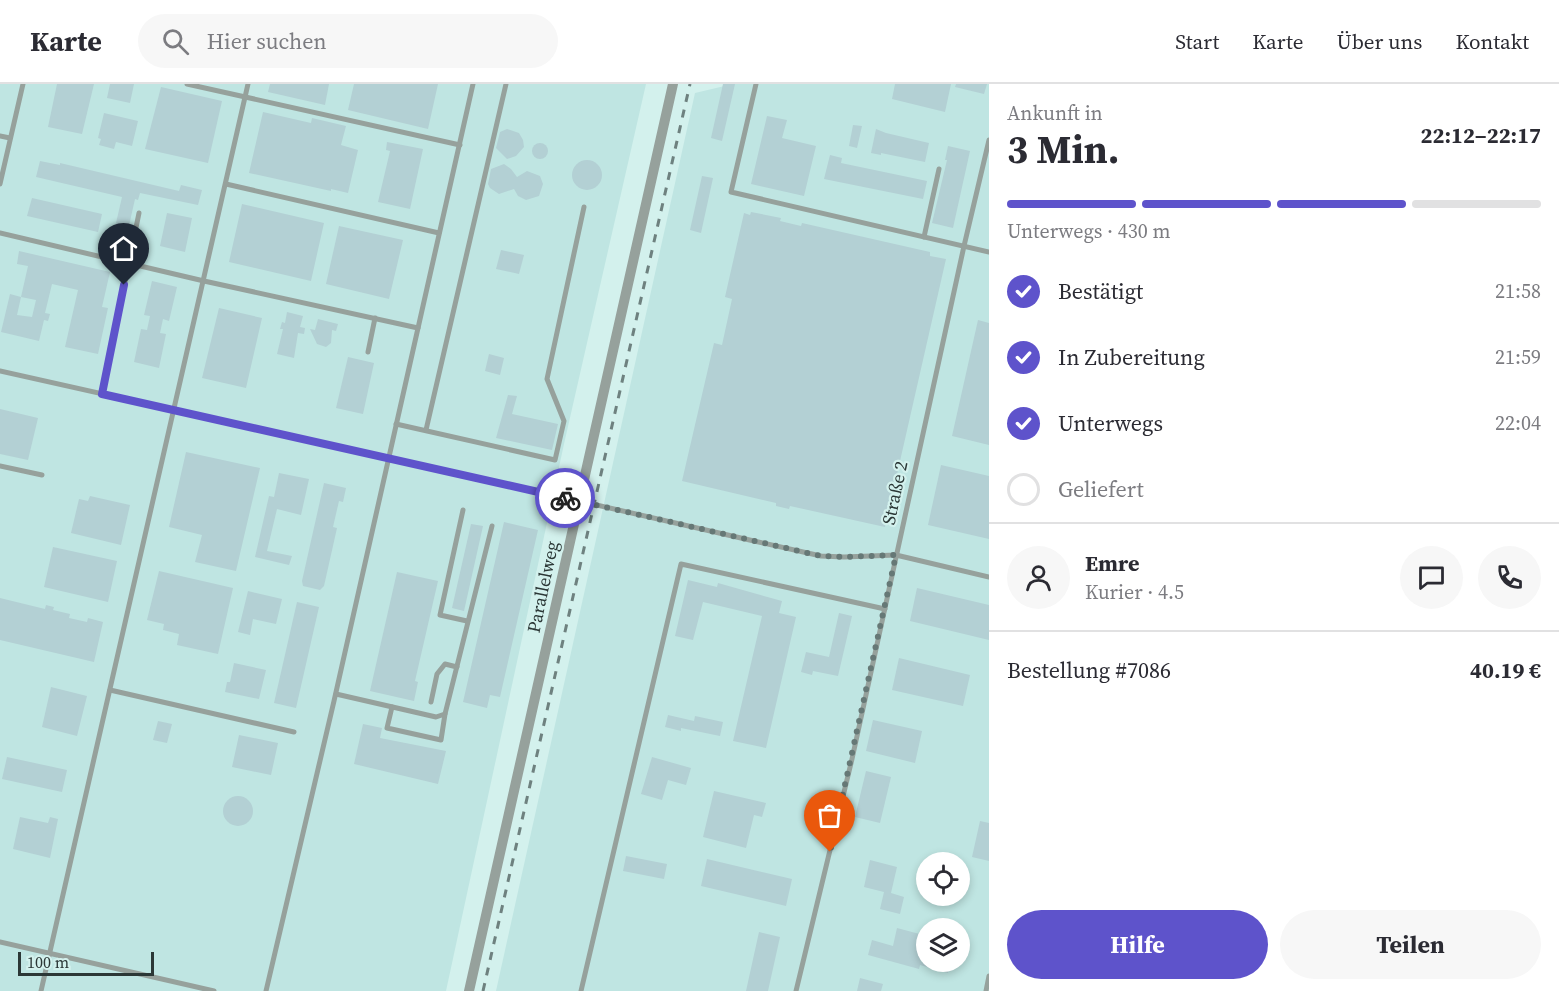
<!DOCTYPE html>
<html lang="de">
<meta charset="utf-8">
<style>
body{margin:0;font-family:"Source Serif 4",serif;background:#f7f7f7;color:#2b2b33;height:100vh;display:flex;flex-direction:column;font-size:22px;white-space:nowrap}
*{box-sizing:border-box;margin:0}
p{font-size:20px;color:#7c7c81}
.icon{flex:none;width:33px;height:33px;fill:none;stroke:currentColor;stroke-width:2;stroke-linecap:round;stroke-linejoin:round}
.map{position:relative;flex:1;overflow:hidden}
.side{display:flex;flex-direction:column;background:#fff;width:570px}
.side>*{flex:none}
.controls{position:absolute;left:916px;top:768px;display:grid;gap:12px}
.controls a{display:grid;place-items:center;width:54px;height:54px;border-radius:50%;background:#fff;box-shadow:0 3px 9px #0003;font-size:30px}
.scale{position:absolute;left:18px;bottom:15px;width:136px;box-sizing:border-box;padding-left:6px;border:3px solid #2b3736;border-top:0;font-size:16px;line-height:21px;white-space:nowrap;color:#2b3736;-webkit-text-stroke:4px #d3f1ed;paint-order:stroke}
.pin{position:absolute;display:grid;place-items:center;width:51px;height:51px;color:#fff;margin:-62px -26px;border-radius:50% 50% 50% 0;rotate:-45deg;box-shadow:0 0 6px #0007}
.pin .icon{rotate:45deg}
.courier{position:absolute;display:grid;place-items:center;width:60px;height:60px;margin:-30px;border:4px solid #5e53cb;border-radius:50%;background:#fff;color:#222;box-shadow:0 2px 8px #0007}
.overview em{font-style:normal;font-weight:700}
.overview div{display:flex;flex-direction:column-reverse}
.overview{display:flex;align-items:center;justify-content:space-between;height:102px;padding:0 18px}
h1{font-size:39px;font-weight:700;line-height:45px}
.bar{display:grid;grid-template-columns:repeat(4,1fr);gap:9px 6px;align-content:center;height:72px;padding:0 18px}
.bar i{height:8px;border-radius:4px;background:#e1e1e2}
.bar .current{background:#5e53cb}
.bar p{grid-column:span 4}
.line{display:flex;align-items:center;gap:15px;padding:0 18px;border-top:2px solid #e1e1e2}
.line div{flex:1}
.round{display:grid;place-items:center;flex:none;width:63px;height:63px;border-radius:32px;background:#f7f7f7}
ol{padding:0 18px;list-style:none}
li{display:flex;align-items:center;gap:18px;height:66px}
li p{margin-inline-start:auto}
li .icon{padding:6px;border-radius:50%;background:#5e53cb;color:#fff;stroke-width:4}
li:last-child{color:#7c7c81}
li i{width:33px;height:33px;border:3px solid #e1e1e2;border-radius:50%}
.button{display:flex;gap:12px;margin-top:auto;padding:12px 18px}
.button a{flex:1;height:69px;border-radius:36px;background:#5e53cb;color:#fff;font-size:24px;font-weight:700;line-height:69px;text-align:center}
.button a+a{background:#f7f7f7;color:#2b2b33}
header{display:flex;align-items:center;gap:36px;box-sizing:border-box;height:84px;padding:0 30px;background:#fff;border-bottom:2px solid #e1e1e2}
header strong{font-size:28px}
nav{display:flex;gap:33px;margin-inline-start:auto;font-size:21px}
.search{width:420px;height:54px;background:#f7f7f7;display:flex;align-items:center;gap:15px;box-sizing:border-box;padding:0 21px;border-radius:33px;color:#7c7c81;font-size:22px}
main{display:flex;flex:1;min-height:0}
.map>svg:first-child{display:block}
</style>
<header>
<strong>Karte</strong>
<div class="search"><svg class="icon" aria-label="search" viewBox="0 0 24 24"><circle cx="10" cy="10" r="6"/><path d="M15 15l6 6"/></svg>Hier suchen</div>
<nav><a>Start</a><a>Karte</a><a>Über uns</a><a>Kontakt</a></nav>
</header>
<main>
<div class="map">
<svg width="989" height="907" viewBox="0 0 989 907">
<rect width="100%" height="100%" fill="#d3f1ed"/>
<g fill="#bfe5e2" fill-rule="evenodd">
<polygon points="0,0 646,0 564,360 446,907 0,907"/>
<path d="M733,0H989V907H496L695,9ZM927,778H960V812H927ZM927,844H960V878H927Z"/>
</g>
<g fill="#b3d0d4">
<polygon points="57,0 94,0 82,50 48,43"/>
<polygon points="110,0 134,0 130,19 107,14"/>
<polygon points="270,0 329,0 325,21 268,8"/>
<polygon points="354,0 438,0 428,45 348,26"/>
<polygon points="723,0 735,0 722,57 711,54"/>
<polygon points="895,0 951,0 945,28 892,15"/>
<polygon points="956,0 987,0 984,10 955,3"/>
<polygon points="161,3 222,17 208,79 145,65"/>
<polygon points="263,28 311,39 312,34 346,42 341,61 358,66 348,109 331,105 331,107 249,89"/>
<polygon points="104,29 138,37 132,62 116,58 114,65 99,61 101,55 98,54"/>
<polygon points="767,32 787,36 782,54 816,62 804,112 751,100"/>
<polygon points="853,41 862,42 857,64 849,62"/>
<polygon points="507,45 519,49 523,56 524,63 516,72 507,75 496,64 500,48"/>
<polygon points="876,45 886,49 929,59 925,78 881,69 881,71 871,69"/>
<polygon points="387,58 423,65 410,125 378,118 390,67 386,66"/>
<circle cx="540" cy="67" r="8"/>
<polygon points="948,62 970,67 953,144 932,139 947,76 945,76"/>
<polygon points="830,71 842,74 841,79 927,97 923,115 824,95"/>
<circle cx="587" cy="91" r="15"/>
<polygon points="40,77 60,81 60,79 179,107 181,101 202,106 198,121 140,109 138,116 135,115 126,155 113,152 122,113 36,93"/>
<polygon points="504,80 511,85 517,93 527,87 540,92 543,100 539,112 526,116 518,112 514,105 499,110 490,104 488,100 491,85"/>
<polygon points="702,92 713,94 701,149 690,146"/>
<polygon points="32,114 102,130 98,148 27,132"/>
<polygon points="242,120 324,139 311,197 229,178"/>
<polygon points="751,128 781,134 780,137 801,142 802,139 930,168 930,172 946,175 885,443 790,422 789,425 776,422 776,419 682,397 714,259 722,261 732,215 725,213 744,129 750,131"/>
<polygon points="167,129 192,134 185,168 160,162"/>
<polygon points="339,142 403,156 389,215 326,200"/>
<polygon points="501,166 524,171 519,190 496,185"/>
<polygon points="19,167 110,188 102,223 108,224 98,270 65,263 78,206 52,200 45,229 50,230 48,237 44,236 39,257 1,248 10,210 21,213 17,231 32,233 36,216 21,213 28,182 17,180"/>
<polygon points="152,197 177,203 169,237 163,235 160,249 166,250 159,284 134,278 141,245 147,246 150,232 144,231"/>
<polygon points="219,224 262,234 246,304 202,294"/>
<polygon points="287,228 303,232 300,243 305,244 304,250 298,249 294,274 277,270 283,245 280,245 282,238 285,239"/>
<polygon points="318,235 338,240 336,247 332,246 331,259 326,263 317,260 310,245 315,246"/>
<polygon points="978,236 989,239 989,361 952,352"/>
<polygon points="489,270 504,274 500,291 485,287"/>
<polygon points="348,273 374,279 363,330 336,324"/>
<polygon points="508,311 517,312 512,330 558,340 552,366 496,354"/>
<polygon points="0,325 38,334 28,376 0,370"/>
<polygon points="186,368 260,384 236,487 195,478 202,451 169,443"/>
<polygon points="941,381 989,392 989,455 928,441"/>
<polygon points="279,389 309,395 301,431 277,425 267,467 292,472 289,481 255,473 269,412 274,413"/>
<polygon points="324,399 346,404 343,418 339,417 333,443 337,444 324,502 320,506 303,502 302,497"/>
<polygon points="90,412 130,421 121,461 71,449 79,415 88,417"/>
<polygon points="504,438 538,446 500,613 490,611 487,624 463,618"/>
<polygon points="471,440 483,442 464,527 452,524"/>
<polygon points="53,463 117,477 108,518 44,503"/>
<polygon points="159,487 233,504 218,570 177,561 179,550 163,546 164,540 147,536"/>
<polygon points="397,488 438,497 415,597 418,598 414,617 370,607"/>
<polygon points="688,496 717,503 718,499 782,517 779,529 796,533 766,664 733,657 762,532 703,518 693,556 675,552"/>
<polygon points="917,504 989,521 989,556 910,537"/>
<polygon points="248,507 282,515 276,540 253,535 250,551 238,548"/>
<polygon points="0,514 45,525 46,521 54,523 53,526 70,530 69,534 87,538 88,534 103,538 94,578 0,556"/>
<polygon points="297,518 319,523 296,624 274,619"/>
<polygon points="839,529 852,532 838,592 813,587 812,591 801,588 806,568 829,573"/>
<polygon points="899,574 970,591 963,622 892,606"/>
<polygon points="234,579 266,586 259,615 225,608 227,598 230,598"/>
<polygon points="51,603 87,612 77,652 42,643"/>
<polygon points="668,631 694,637 695,632 723,638 720,652 681,644 681,647 665,643"/>
<polygon points="873,636 922,647 915,679 866,667"/>
<polygon points="158,637 172,640 167,659 153,656"/>
<polygon points="363,640 382,644 380,654 446,667 438,700 354,680"/>
<polygon points="239,651 278,659 271,691 232,683"/>
<polygon points="7,673 67,686 62,708 2,695"/>
<polygon points="652,673 691,684 686,701 668,696 662,716 641,710"/>
<polygon points="866,687 891,693 880,739 855,733"/>
<polygon points="714,707 766,719 762,733 754,731 746,764 703,753"/>
<circle cx="238" cy="727" r="15"/>
<polygon points="20,733 48,739 50,733 58,735 50,774 13,765"/>
<polygon points="980,737 989,739 989,777 972,773"/>
<polygon points="626,772 667,780 664,795 623,787"/>
<polygon points="707,775 792,795 786,822 701,802"/>
<polygon points="870,776 897,783 891,809 904,813 900,830 880,825 884,808 864,803"/>
<polygon points="897,844 927,852 921,878 951,878 948,889 920,881 919,885 868,871 872,856 893,862"/>
<polygon points="759,848 780,853 768,907 746,907"/>
<polygon points="860,894 883,900 881,907 857,907"/>
</g>
<g fill="none" stroke-linecap="round" stroke-linejoin="round">
<g stroke="#96a19c" stroke-width="5">
<polyline points="187,0 460,61"/>
<polyline points="756,0 731,108 989,168"/>
<polyline points="0,52 10,54"/>
<polyline points="0,100 23,0"/>
<polyline points="226,100 439,149"/>
<polyline points="0,149 204,197 418,244"/>
<polyline points="924,153 939,85"/>
<polyline points="368,268 375,234"/>
<polyline points="0,287 483,395"/>
<polyline points="102,310 139,129"/>
<polyline points="396,340 555,376 564,337 547,295 584,123"/>
<polyline points="426,346 506,0"/>
<polyline points="0,382 42,391"/>
<polyline points="463,426 440,531 467,537"/>
<polyline points="754,457 821,472 844,473 896,471 989,493"/>
<polyline points="110,606 294,648"/>
<polyline points="336,610 436,633 445,630 492,442"/>
<polyline points="431,618 437,590 445,580 457,583"/>
<polyline points="392,623 387,644 441,656 445,630"/>
<polyline points="0,858 214,907"/>
<polyline points="41,907 248,0"/>
<polyline points="266,907 334,617 473,0"/>
<polyline points="581,907 681,480 885,525"/>
<polyline points="796,907 852,675 964,162 989,56"/>
<polyline points="986,907 989,892"/>
</g>
<polyline stroke="#96a19c" stroke-width="10" points="469,907 673,0"/>
<polyline stroke="#6e817f" stroke-width="3" stroke-dasharray="8 8" stroke-linecap="butt" points="483,907 690,0"/>
<polyline stroke="#96a19c" stroke-width="5" points="483,395 754,457"/>
</g>
<g fill="none" stroke-linecap="round" stroke-linejoin="round">
<polyline stroke="#667876" stroke-width="6" stroke-dasharray="0 10.8" points="565,414 821,472 844,473 896,471 830,768"/>
<polyline stroke="#5e53cb" stroke-width="8" points="124,201 102,310 565,414"/>
</g>
<g text-anchor="middle" stroke-width="4.5" stroke-linejoin="round" paint-order="stroke">
<g font-size="18" fill="#2b3736" stroke="#d3f1ed">
<text transform="translate(895 409) rotate(-78)" y="6">Straße 2</text>
<text transform="translate(543 503) rotate(-78)" y="6">Parallelweg</text>
</g>
</g>
</svg>
<div class="controls">
<a><svg class="icon" aria-label="locate" viewBox="0 0 24 24"><circle cx="12" cy="12" r="6"/><path d="M12 2v4M12 18v4M2 12h4M18 12h4"/></svg></a>
<a><svg class="icon" aria-label="layers" viewBox="0 0 24 24"><path d="M12 4l9 5-9 5-9-5zM3 14l9 5 9-5"/></svg></a>
</div>
<div class="scale">100 m</div>
<div class="pin" style="left:830px;top:768px;background:#ea580c"><svg class="icon" aria-label="bag" viewBox="0 0 24 24"><path d="M5 8h14l-1 12H6zM9 8a3 3 0 0 1 6 0"/></svg></div>
<div class="pin" style="left:124px;top:201px;background:#1f2937"><svg class="icon" aria-label="home" viewBox="0 0 24 24"><path d="M3 11l9-7 9 7M6 9v11h12V9"/></svg></div>
<div class="courier" style="left:565px;top:414px"><svg class="icon" aria-label="bike" viewBox="0 0 24 24"><circle cx="6" cy="16" r="4"/><circle cx="18" cy="16" r="4"/><path d="M6 16l4-8h5l3 8M10 8l3 8H6M13 5h3"/></svg></div>
</div>
<section class="side">
<div class="overview"><div><h1>3 Min.</h1><p>Ankunft in</p></div><em>22:12–22:17</em></div>
<div class="bar"><i class="current"></i><i class="current"></i><i class="current"></i><i></i><p>Unterwegs · 430 m</p></div>
<ol>
<li><svg class="icon" aria-label="check" viewBox="0 0 24 24"><path d="M5 12l5 5 9-10"/></svg>Bestätigt<p>21:58</p></li>
<li><svg class="icon" aria-label="check" viewBox="0 0 24 24"><path d="M5 12l5 5 9-10"/></svg>In Zubereitung<p>21:59</p></li>
<li><svg class="icon" aria-label="check" viewBox="0 0 24 24"><path d="M5 12l5 5 9-10"/></svg>Unterwegs<p>22:04</p></li>
<li><i></i>Geliefert</li>
</ol>
<div class="line" style="height:108px"><a class="round"><svg class="icon" aria-label="person" viewBox="0 0 24 24"><circle cx="12" cy="8" r="4"/><path d="M4 21q1-7 8-7t8 7"/></svg></a><div><b>Emre</b><p>Kurier · 4.5</p></div><a class="round"><svg class="icon" aria-label="chat" viewBox="0 0 24 24"><path d="M4 5h16v11H9l-5 4z"/></svg></a><a class="round"><svg class="icon" aria-label="phone" viewBox="0 0 24 24"><path d="M5 4h4l2 5-3 2q2 4 5 5l2-3 5 2v4C11 20 4 13 5 4z"/></svg></a></div>
<div class="line" style="height:78px"><div>Bestellung #7086</div><b>40.19 €</b></div>
<div class="button"><a>Hilfe</a><a>Teilen</a></div>
</section>
</main>
